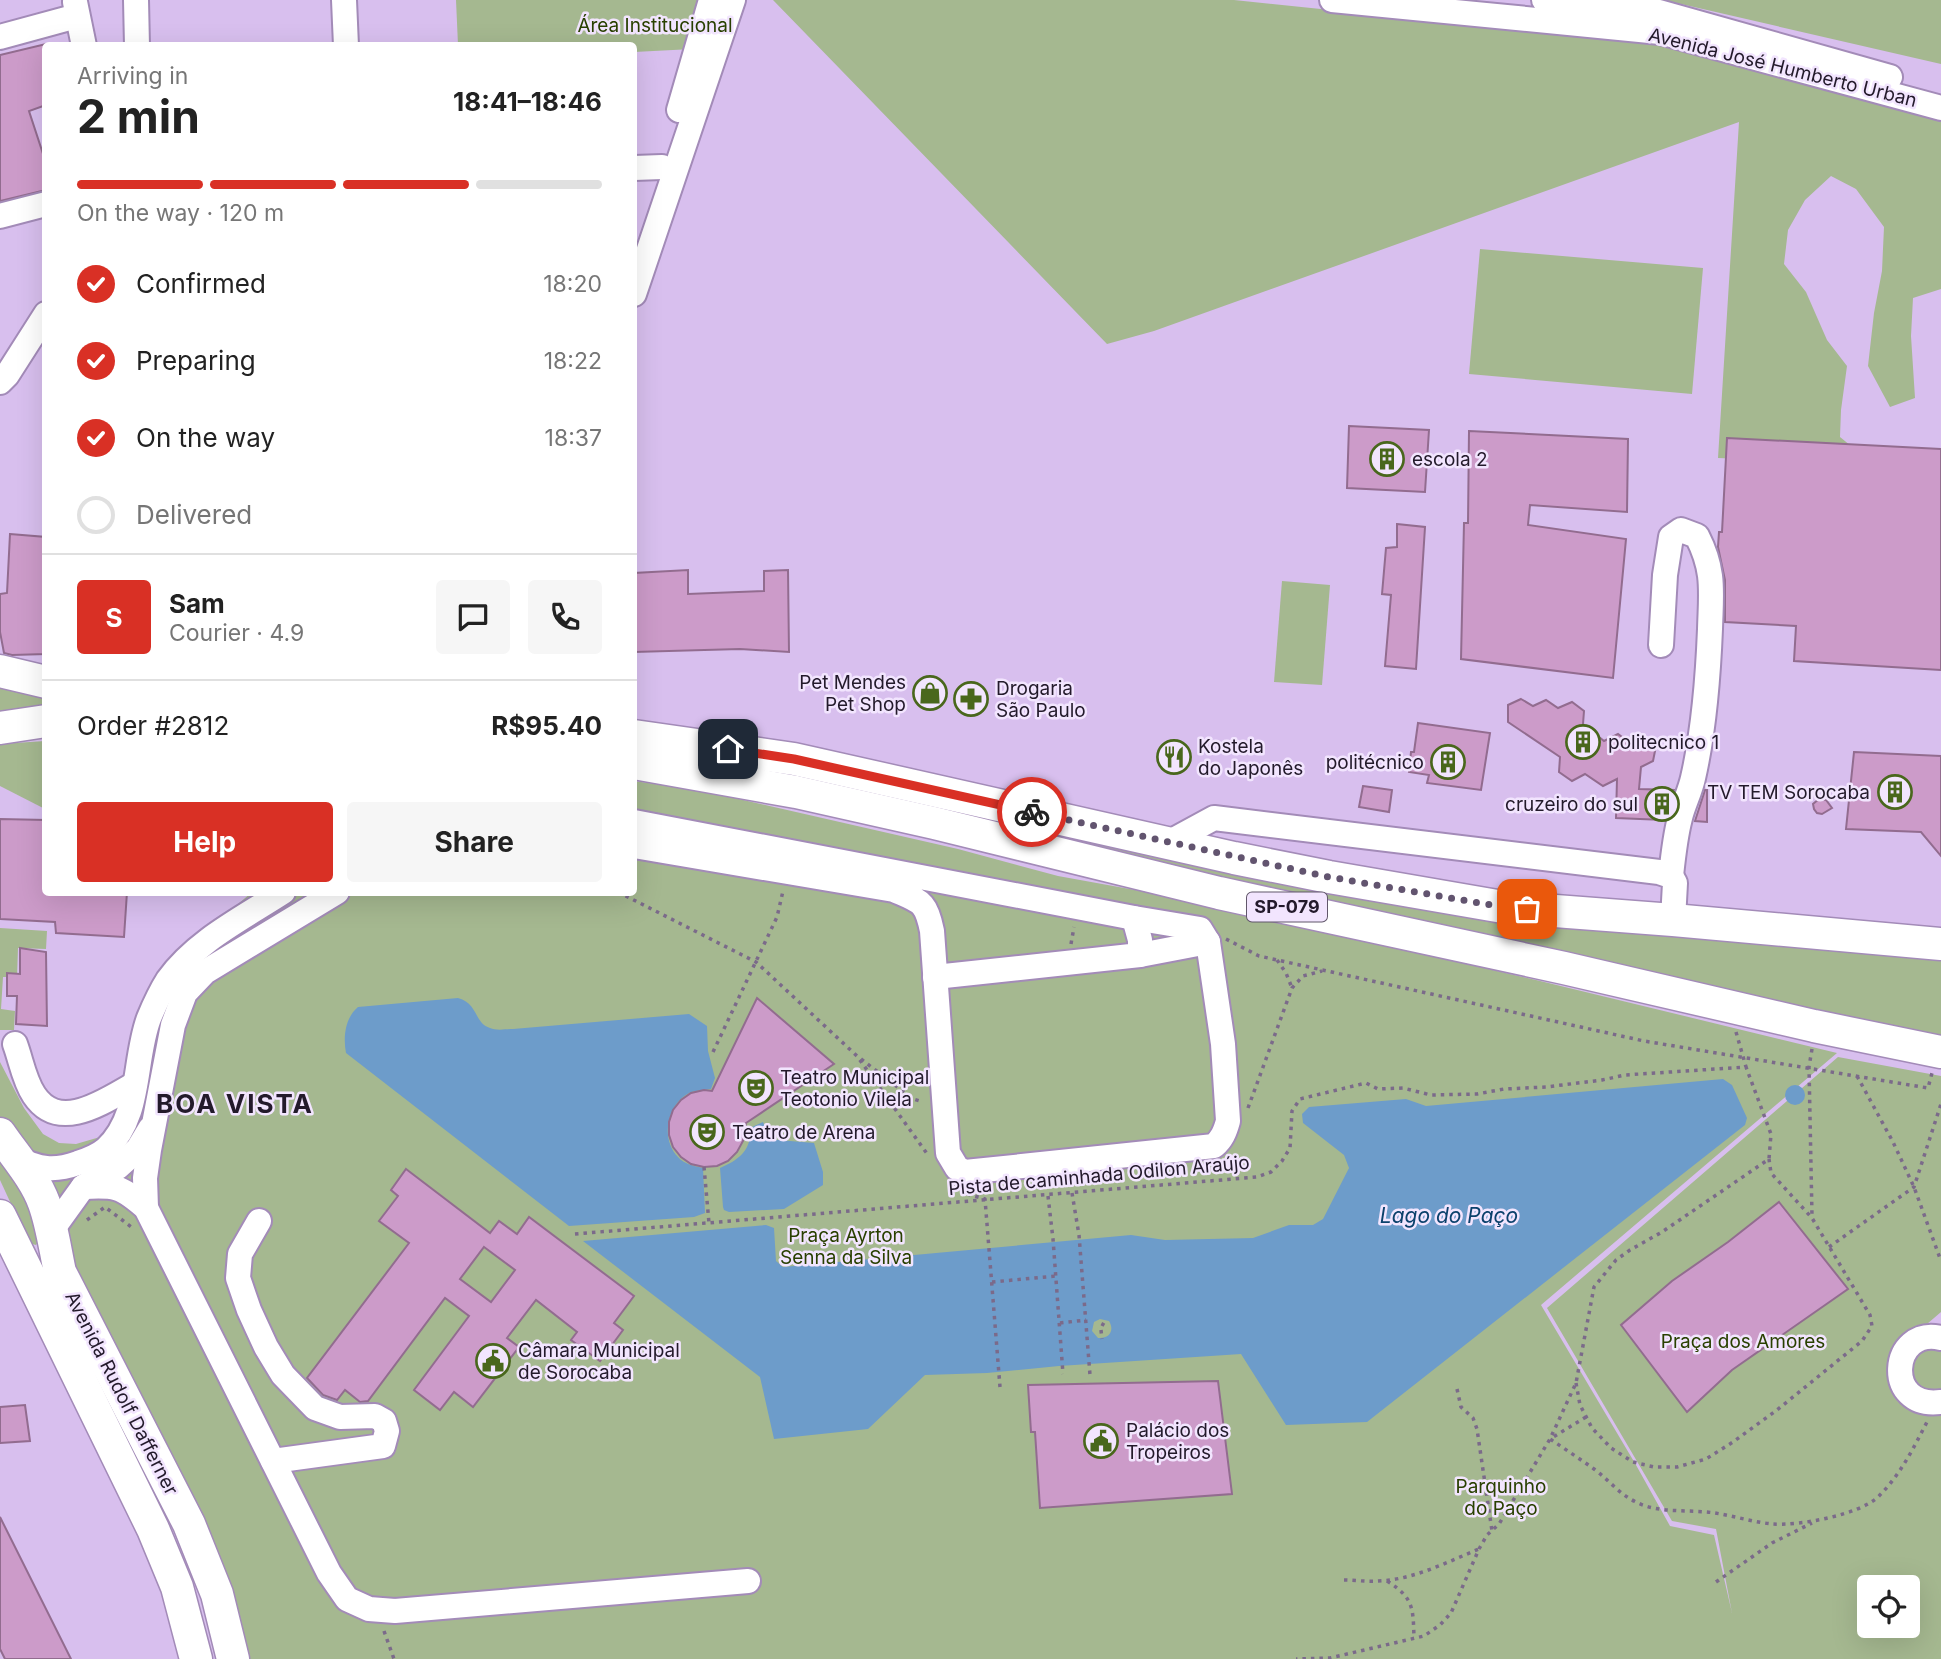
<!DOCTYPE html>
<meta charset="utf-8">
<style>
body{margin:0;font-family:Inter,sans-serif;background:#f6f6f6;color:#222;height:100vh;display:flex;flex-direction:column;font-size:26px;white-space:nowrap}
*{box-sizing:border-box;margin:0}
p{font-size:23px;color:#767676}
.icon{flex:none;width:38px;height:38px;fill:none;stroke:currentColor;stroke-width:2;stroke-linecap:round;stroke-linejoin:round}
.map{position:relative;flex:1;overflow:hidden}
.drawer{position:absolute;left:42px;top:42px;width:595px;height:854px;display:flex;flex-direction:column;background:#fff;border-radius:7px;box-shadow:0 7px 28px #0002}
.drawer>*{flex:none}
.buttons{position:absolute;left:1857px;top:1575px;display:grid;gap:14px}
.buttons a{display:grid;place-items:center;width:63px;height:63px;border-radius:7px;background:#fff;box-shadow:0 7px 28px #0002;font-size:35px}
.pin{position:absolute;display:grid;place-items:center;width:60px;height:60px;color:#fff;margin:-30px;border-radius:14px;box-shadow:0 4px 10px #0006}
.courier{position:absolute;display:grid;place-items:center;width:70px;height:70px;margin:-35px;border:5px solid #d93025;border-radius:50%;background:#fff;color:#222;box-shadow:0 2px 9px #0007}
.summary em{font-style:normal;font-weight:700}
.summary div{display:flex;flex-direction:column-reverse}
.summary{display:flex;align-items:center;justify-content:space-between;height:119px;padding:0 35px}
h1{font-size:46px;font-weight:700;line-height:52px}
.bar{display:grid;grid-template-columns:repeat(4,1fr);gap:10px 7px;align-content:center;height:84px;padding:0 35px}
.bar i{height:9px;border-radius:5px;background:#e0e0e0}
.bar .selected{background:#d93025}
.bar p{grid-column:span 4}
.line{display:flex;align-items:center;gap:18px;padding:0 35px;border-top:2px solid #e0e0e0}
.line div{flex:1}
.round{display:grid;place-items:center;flex:none;width:74px;height:74px;border-radius:7px;background:#f6f6f6}
ol{padding:0 35px;list-style:none}
li{display:flex;align-items:center;gap:21px;height:77px}
li p{margin-inline-start:auto}
li .icon{padding:7px;border-radius:50%;background:#d93025;color:#fff;stroke-width:4}
li:last-child{color:#767676}
li i{width:38px;height:38px;border:4px solid #e0e0e0;border-radius:50%}
.button{display:flex;gap:14px;margin-top:auto;padding:14px 35px}
.button a{flex:1;height:80px;border-radius:7px;background:#d93025;color:#fff;font-size:28px;font-weight:700;line-height:80px;text-align:center}
.button a+a{background:#f6f6f6;color:#222}
.map>svg:first-child{display:block}
</style>
<div class="map">
<svg width="1941" height="1659" viewBox="0 0 1941 1659">
<rect width="100%" height="100%" fill="#d8bfee"/>
<g fill="#a5b890" fill-rule="evenodd">
<polygon points="456,0 714,0 712,48 634,52 634,46 458,45"/>
<polygon points="773,0 1234,0 1659,44 1941,114 1941,289 1913,298 1911,336 1915,398 1890,407 1868,366 1874,313 1882,271 1884,227 1856,189 1831,176 1805,200 1788,230 1784,264 1806,292 1827,340 1847,366 1841,410 1840,437 1856,450 1848,463 1718,458 1739,122 1154,331 1107,344"/>
<polygon points="1639,0 1941,0 1941,64 1681,4"/>
<polygon points="1480,249 1703,268 1692,394 1469,374"/>
<polygon points="1282,581 1330,585 1322,685 1274,682"/>
<polygon points="0,678 45,692 45,711 0,718"/>
<polygon points="45,741 46,741 45,809 0,786 0,744"/>
<polygon points="634,744 664,747 1267,875 1941,953 1941,1042"/>
<path d="M634,781L704,791L958,849L1058,876L1196,901L1536,980L1837,1053L1541,1305L1636,1465L1670,1526L1714,1535L1732,1613L1716,1529L1672,1521L1547,1308L1838,1057L1941,1076V1312L1906,1342L1895,1378L1941,1409V1659H238L59,1233L54,1182L96,1140L73,1154L50,1159L37,1157L8,1132L0,1118V1062L24,1108L43,1134L59,1143L76,1144L100,1137L122,1112L146,1006L218,921L251,893L634,892ZM1869,1587H1908V1626H1869Z"/>
<polygon points="0,928 47,931 46,949 18,948 17,977 3,977 1,1009 15,1011 14,1030 0,1030"/>
<polygon points="0,1159 23,1184 42,1235 36,1245 29,1243 0,1180"/>
<polygon points="1941,1344 1941,1392 1915,1387 1908,1364 1910,1356"/>
</g>
<g fill="#6d9cca" fill-rule="evenodd">
<path d="M458,998C478,1003 474,1023 490,1028C496,1031 507,1029 513,1029L689,1014L707,1026L708,1051L715,1078L711,1089C704,1090 696,1090 689,1093C667,1105 660,1138 678,1157C684,1164 694,1166 703,1168L705,1213L694,1217L569,1226L346,1053C343,1037 345,1018 358,1007Z"/>
<path d="M1723,1079L1732,1085L1747,1118L1745,1125L1367,1422L1286,1425L1241,1354L1059,1366L987,1373L925,1375L868,1429L774,1439L760,1377L583,1241L766,1225L774,1228L776,1261L783,1267L1131,1235L1165,1240L1253,1238L1289,1225H1313L1323,1219L1349,1168L1344,1155L1303,1123L1302,1114L1309,1107L1406,1099L1426,1106ZM1100,1319L1109,1321C1115,1331 1109,1339 1098,1338L1092,1331L1094,1322Z"/>
<circle cx="1795" cy="1095" r="10"/>
<path d="M763,1122L769,1137L778,1140L814,1143L823,1172V1185L784,1209L729,1212L724,1210L723,1207L720,1168C739,1160 752,1150 750,1128Z"/>
</g>
<g fill="#cc9bc9" stroke="#926c8f" stroke-width="2" fill-rule="evenodd">
<polygon points="46,44 46,105 29,111 46,163 46,190 0,201 0,55"/>
<polygon points="1349,426 1429,430 1425,492 1347,488"/>
<polygon points="1469,431 1628,439 1627,512 1530,505 1528,525 1626,539 1613,678 1461,659 1464,523 1468,523"/>
<polygon points="1727,438 1941,449 1941,670 1794,661 1796,626 1725,622 1725,580 1718,547 1719,532 1722,532"/>
<polygon points="1397,524 1425,527 1416,669 1385,666 1391,595 1382,594 1386,548 1397,547"/>
<polygon points="10,534 46,537 46,654 12,655 4,653 0,632 0,594 7,593"/>
<polygon points="688,570 688,594 764,591 764,571 788,570 789,652 740,649 634,652 634,573"/>
<polygon points="1521,699 1533,706 1546,700 1558,708 1572,702 1584,711 1583,724 1604,741 1618,734 1630,743 1641,737 1656,746 1653,761 1641,767 1639,789 1674,790 1664,820 1616,818 1617,779 1603,786 1585,774 1572,781 1559,772 1560,757 1508,722 1508,705"/>
<polygon points="1418,723 1490,733 1481,790 1427,783 1429,775 1409,772 1411,752 1414,752"/>
<polygon points="1854,752 1941,756 1941,856 1921,832 1846,829"/>
<polygon points="1363,786 1392,790 1389,812 1359,807"/>
<polygon points="1705,790 1707,790 1707,822 1695,821"/>
<polygon points="1819,799 1826,800 1832,808 1822,814 1817,813 1814,809 1813,804"/>
<polygon points="0,819 46,820 46,892 127,892 124,937 56,933 55,922 0,919"/>
<polygon points="20,948 46,952 47,1026 16,1024 17,996 7,996 7,973 20,974"/>
<polygon points="757,998 834,1064 746,1123 743,1141 737,1152 728,1161 717,1166 704,1167 691,1164 681,1157 673,1147 669,1135 669,1122 673,1110 681,1100 691,1093 704,1090 712,1091"/>
<path d="M406,1169L490,1233L499,1221L517,1234L529,1217L634,1296L614,1323L623,1330L600,1361L571,1340L577,1332L536,1300L507,1338L519,1347L473,1407L454,1392L440,1410L414,1390L469,1316L445,1298L368,1401L360,1402L345,1390L337,1400L323,1395L307,1378L409,1243L379,1221L398,1196L391,1190ZM484,1247L515,1270L491,1302L460,1279Z"/>
<polygon points="1779,1202 1848,1289 1732,1370 1687,1412 1621,1325 1672,1281 1728,1242"/>
<polygon points="1218,1381 1232,1494 1040,1508 1035,1432 1031,1432 1028,1385"/>
<polygon points="25,1405 30,1441 0,1443 0,1407"/>
<polygon points="0,1517 71,1659 5,1659 0,1649"/>
</g>
<g fill="none" stroke-linecap="round" stroke-linejoin="round">
<g stroke="#a38bb8" stroke-width="28">
<g id="minor">
<polyline points="136,0 137,46"/>
<polyline points="344,0 346,46"/>
<polyline points="1332,0 1660,32 1941,108"/>
<polyline points="1544,0 1659,12 1890,77"/>
<polyline points="75,2 84,46"/>
<polyline points="0,37 77,16"/>
<polyline points="679,110 711,0"/>
<polyline points="634,168 662,167"/>
<polyline points="0,216 46,204"/>
<polyline points="634,294 733,0"/>
<polyline points="0,382 7,375 46,314"/>
<path d="M1661,645L1665,575L1671,537L1681,530L1697,536C1715,571 1711,592 1710,629C1708,679 1704,730 1693,778C1690,792 1683,805 1680,818C1675,837 1673,857 1671,876"/>
<path d="M634,822L1134,918L1200,929L1208,942L1223,1044L1228,1121C1225,1132 1222,1139 1214,1146L965,1172L957,1168L948,1153L932,931C926,901 921,902 894,890L634,846"/>
<polyline points="1168,843 1214,818 1659,872 1671,876 1675,883 1673,920"/>
<polyline points="1140,955 1208,942"/>
<polyline points="935,977 1140,955 1140,940 1134,918"/>
<path d="M15,1044C21,1060 24,1080 34,1095C60,1134 106,1100 135,1084"/>
<path d="M16,1158C39,1169 53,1172 78,1163C87,1160 98,1156 106,1149C142,1116 133,1060 149,1018C154,1006 161,991 168,980C196,941 243,918 283,892"/>
<path d="M83,1187C115,1185 121,1186 146,1208L329,1573L347,1599L369,1609L395,1611L748,1581"/>
<polyline points="146,1208 145,1178 149,1150 173,1025 185,993 205,972 337,892"/>
<polyline points="259,1221 240,1254 238,1278 249,1310 266,1347 283,1375 315,1408 340,1417 375,1416 384,1421 387,1431 383,1446 273,1461"/>
<polyline points="52,1230 83,1187 118,1167 138,1149 150,1129"/>
<path d="M1941,1338C1890,1326 1883,1410 1941,1402"/>
</g>
</g>
<g stroke="#a38bb8" stroke-width="35">
<g id="major">
<polyline points="0,671 46,682"/>
<polyline points="0,728 46,721"/>
<polyline points="634,736 794,759 1234,858 1329,877 1503,907 1673,920 1941,944"/>
<polyline points="634,763 796,792 934,823 1219,893 1564,968 1814,1026 1941,1052"/>
<path d="M0,1134C15,1156 35,1178 44,1203C52,1225 55,1249 60,1272L189,1524L217,1594L233,1659"/>
<polyline points="0,1216 153,1529 177,1587 196,1659"/>
</g>
</g>
<g stroke="#7b6a8a" stroke-width="3.5" stroke-dasharray="3.5 5" stroke-linecap="butt">
<polyline points="618,892 756,962 857,1056 928,1155"/>
<polyline points="1226,939 1259,956 1644,1041 1928,1088 1932,1073"/>
<polyline points="1071,944 1074,927"/>
<polyline points="1277,960 1286,973 1292,988"/>
<polyline points="1736,1032 1746,1067"/>
<polyline points="1812,1049 1809,1067 1812,1216"/>
<polyline points="713,1052 777,917 783,891"/>
<polyline points="861,1059 913,1099 923,1102"/>
<polyline points="1857,1076 1893,1142 1914,1187 1941,1261"/>
<polyline points="1248,1108 1292,988 1303,976 1322,971"/>
<polyline points="704,1167 709,1223"/>
<polyline points="1072,1193 1079,1235 1090,1375"/>
<polyline points="967,1194 985,1199 1000,1387"/>
<polyline points="1048,1196 1053,1239 1063,1374"/>
<polyline points="87,1220 105,1207 134,1229"/>
<polyline points="575,1234 1257,1177 1271,1172 1282,1161 1290,1148 1292,1111 1300,1099 1366,1083 1378,1089 1403,1088 1431,1095 1477,1094 1504,1089 1546,1087 1602,1080 1625,1075 1746,1067 1771,1134 1769,1159 1662,1232 1630,1250 1616,1260 1594,1287 1576,1383 1550,1439 1499,1524 1487,1535 1479,1549 1451,1613 1440,1625 1424,1636 1330,1658 1296,1659"/>
<polyline points="1829,1247 1914,1187 1941,1104"/>
<polyline points="992,1282 1056,1276"/>
<polyline points="1060,1323 1086,1320"/>
<polyline points="1102,1326 1106,1319"/>
<polyline points="1101,1330 1102,1339"/>
<polyline points="1576,1383 1580,1405 1592,1428 1611,1448 1633,1462 1654,1467 1677,1467 1706,1459 1733,1442 1777,1410 1862,1341 1872,1326 1870,1315 1812,1218 1771,1173 1769,1159"/>
<polyline points="1457,1389 1461,1407 1473,1418 1477,1429 1492,1531"/>
<path d="M1586,1417L1550,1439C1565,1449 1580,1459 1594,1469C1609,1480 1619,1494 1636,1502C1659,1514 1689,1509 1715,1513C1734,1516 1753,1522 1772,1524C1799,1526 1860,1515 1879,1496C1901,1474 1914,1447 1928,1420"/>
<path d="M1344,1580C1355,1580 1367,1582 1378,1581C1413,1580 1447,1562 1479,1549"/>
<path d="M1387,1581C1414,1598 1413,1608 1414,1638"/>
<polyline points="1716,1582 1772,1543 1812,1523"/>
<polyline points="384,1631 394,1659"/>
</g>
<use href="#minor" stroke="#fff" stroke-width="24"/>
<use href="#major" stroke="#fff" stroke-width="32"/>
</g>
<g fill="none" stroke-linecap="round" stroke-linejoin="round">
<polyline stroke="#62546f" stroke-width="7" stroke-dasharray="0 12.6" points="1032,812 1329,877 1503,907 1527,909"/>
<polyline stroke="#d93025" stroke-width="9" points="728,749 794,759 1032,812"/>
</g>
<defs>
<g id="building-ring" transform="scale(1.75)"><circle r="9.5" fill="#f2e5fe" stroke="#49671c" stroke-width="1.5"/><path d="M-4-6H4V6H1V3H-1V6H-4ZM-2.5-4.3h1.7v1.8h-1.7ZM.8-4.3h1.7v1.8H.8ZM-2.5-1h1.7V.8h-1.7ZM.8-1h1.7V.8H.8Z" fill="#49671c"/></g>
<g id="shop-ring" transform="scale(1.75)"><circle r="9.5" fill="#f2e5fe" stroke="#49671c" stroke-width="1.5"/><path d="M-5-2.5h2.3a2.7 3.5 0 0 1 5.4 0H5L5.5 6h-11ZM-1.5-2.5h3a1.5 2.3 0 0 0-3 0Z" fill="#49671c"/></g>
<g id="pharmacy-ring" transform="scale(1.75)"><circle r="9.5" fill="#f2e5fe" stroke="#49671c" stroke-width="1.5"/><path d="M-2-6h4v4h4v4h-4v4h-4v-4h-4v-4h4Z" fill="#49671c"/></g>
<g id="restaurant-ring" transform="scale(1.75)"><circle r="9.5" fill="#f2e5fe" stroke="#49671c" stroke-width="1.5"/><path d="M-5-6h1v4h1v-4h1v4h1v-4h1v5L-1.5 .5V6h-2V.5L-5-1ZM5-6V6H3V1.5H1.5Q1.5-4 5-6Z" fill="#49671c"/></g>
<g id="theatre-ring" transform="scale(1.75)"><circle r="9.5" fill="#f2e5fe" stroke="#49671c" stroke-width="1.5"/><path d="M-5-5.5Q0-4 5-5.5V0Q5 5 0 6Q-5 5-5 0ZM-3.3-2.5H-1v1.5H-3.3ZM1-2.5H3.3v1.5H1ZM-2.8 1Q0 5.5 2.8 1Z" fill="#49671c"/></g>
<g id="civic-ring" transform="scale(1.75)"><circle r="9.5" fill="#f2e5fe" stroke="#49671c" stroke-width="1.5"/><path d="M-.6-6.5H3V-4.5H.6V-3L4-1V1h2V6H-6V1h2V-1L-.6-3ZM-1.2 2.5V6h2.4V2.5Z" fill="#49671c"/></g>
</defs>
<g fill-rule="evenodd">
<use href="#building-ring" x="1387" y="459"/>
<use href="#shop-ring" x="930" y="693"/>
<use href="#pharmacy-ring" x="971" y="699"/>
<use href="#building-ring" x="1583" y="742"/>
<use href="#restaurant-ring" x="1174" y="757"/>
<use href="#building-ring" x="1448" y="762"/>
<use href="#building-ring" x="1895" y="792"/>
<use href="#building-ring" x="1662" y="804"/>
<use href="#theatre-ring" x="756" y="1088"/>
<use href="#theatre-ring" x="707" y="1132"/>
<use href="#civic-ring" x="493" y="1361"/>
<use href="#civic-ring" x="1101" y="1441"/>
</g>
<g text-anchor="middle" stroke-width="5" stroke-linejoin="round" paint-order="stroke">
<rect fill="#f2e5fe" stroke="#61576a" stroke-width="2" x="1247" y="892.5" width="80" height="29" rx="5"/>
<g font-size="18" font-weight="bold" fill="#231a2b">
<text x="1287" y="913">SP-079</text>
</g>
<g font-size="19" fill="#294000" stroke="#f2e5fe">
<text x="655" y="32">Área Institucional</text>
<text x="846" y="1242">Praça Ayrton<tspan x="846" dy="22">Senna da Silva</tspan></text>
<text x="1743" y="1348">Praça dos Amores</text>
<text x="1501" y="1493">Parquinho<tspan x="1501" dy="22">do Paço</tspan></text>
</g>
<g font-size="19" fill="#231a2b" stroke="#f2e5fe">
<text transform="translate(1783 67) rotate(14)" y="7">Avenida José Humberto Urban</text>
<text transform="translate(1099 1175) rotate(-5)" y="7">Pista de caminhada Odilon Araújo</text>
<text transform="translate(122 1393) rotate(63)" y="7">Avenida Rudolf Dafferner</text>
</g>
<g font-size="19" fill="#231a2b" stroke="#f2e5fe" text-anchor="start">
<text x="1412" y="466">escola 2</text>
<text x="906" y="689" text-anchor="end">Pet Mendes<tspan x="906" dy="22">Pet Shop</tspan></text>
<text x="996" y="695">Drogaria<tspan x="996" dy="22">São Paulo</tspan></text>
<text x="1608" y="749">politecnico 1</text>
<text x="1198" y="753">Kostela<tspan x="1198" dy="22">do Japonês</tspan></text>
<text x="1424" y="769" text-anchor="end">politécnico</text>
<text x="1870" y="799" text-anchor="end">TV TEM Sorocaba</text>
<text x="1638" y="811" text-anchor="end">cruzeiro do sul</text>
<text x="780" y="1084">Teatro Municipal<tspan x="780" dy="22">Teotonio Vilela</tspan></text>
<text x="732" y="1139">Teatro de Arena</text>
<text x="518" y="1357">Câmara Municipal<tspan x="518" dy="22">de Sorocaba</tspan></text>
<text x="1126" y="1437">Palácio dos<tspan x="1126" dy="22">Tropeiros</tspan></text>
</g>
<g font-size="21" font-style="italic" fill="#0b416c" stroke="#f2e5fe">
<text x="1449" y="1223">Lago do Paço</text>
</g>
<g font-size="26" font-weight="bold" letter-spacing="2" fill="#231a2b" stroke="#f2e5fe">
<text x="235" y="1113">BOA VISTA</text>
</g>
</g>
</svg>
<div class="buttons">
<a><svg class="icon" aria-label="locate" viewBox="0 0 24 24"><circle cx="12" cy="12" r="6"/><path d="M12 2v4M12 18v4M2 12h4M18 12h4"/></svg></a>
</div>
<div class="pin" style="left:1527px;top:909px;background:#ea580c"><svg class="icon" aria-label="bag" viewBox="0 0 24 24"><path d="M5 8h14l-1 12H6zM9 8a3 3 0 0 1 6 0"/></svg></div>
<div class="pin" style="left:728px;top:749px;background:#1f2937"><svg class="icon" aria-label="home" viewBox="0 0 24 24"><path d="M3 11l9-7 9 7M6 9v11h12V9"/></svg></div>
<div class="courier" style="left:1032px;top:812px"><svg class="icon" aria-label="bike" viewBox="0 0 24 24"><circle cx="6" cy="16" r="4"/><circle cx="18" cy="16" r="4"/><path d="M6 16l4-8h5l3 8M10 8l3 8H6M13 5h3"/></svg></div>
<section class="drawer">
<div class="summary"><div><h1>2 min</h1><p>Arriving in</p></div><em>18:41–18:46</em></div>
<div class="bar"><i class="selected"></i><i class="selected"></i><i class="selected"></i><i></i><p>On the way · 120 m</p></div>
<ol>
<li><svg class="icon" aria-label="check" viewBox="0 0 24 24"><path d="M5 12l5 5 9-10"/></svg>Confirmed<p>18:20</p></li>
<li><svg class="icon" aria-label="check" viewBox="0 0 24 24"><path d="M5 12l5 5 9-10"/></svg>Preparing<p>18:22</p></li>
<li><svg class="icon" aria-label="check" viewBox="0 0 24 24"><path d="M5 12l5 5 9-10"/></svg>On the way<p>18:37</p></li>
<li><i></i>Delivered</li>
</ol>
<div class="line" style="height:126px"><b class="round" style="background:#d93025;color:#fff">S</b><div><b>Sam</b><p>Courier · 4.9</p></div><a class="round"><svg class="icon" aria-label="chat" viewBox="0 0 24 24"><path d="M4 5h16v11H9l-5 4z"/></svg></a><a class="round"><svg class="icon" aria-label="phone" viewBox="0 0 24 24"><path d="M5 4h4l2 5-3 2q2 4 5 5l2-3 5 2v4C11 20 4 13 5 4z"/></svg></a></div>
<div class="line" style="height:91px"><div>Order #2812</div><b>R$95.40</b></div>
<div class="button"><a>Help</a><a>Share</a></div>
</section>
</div>
